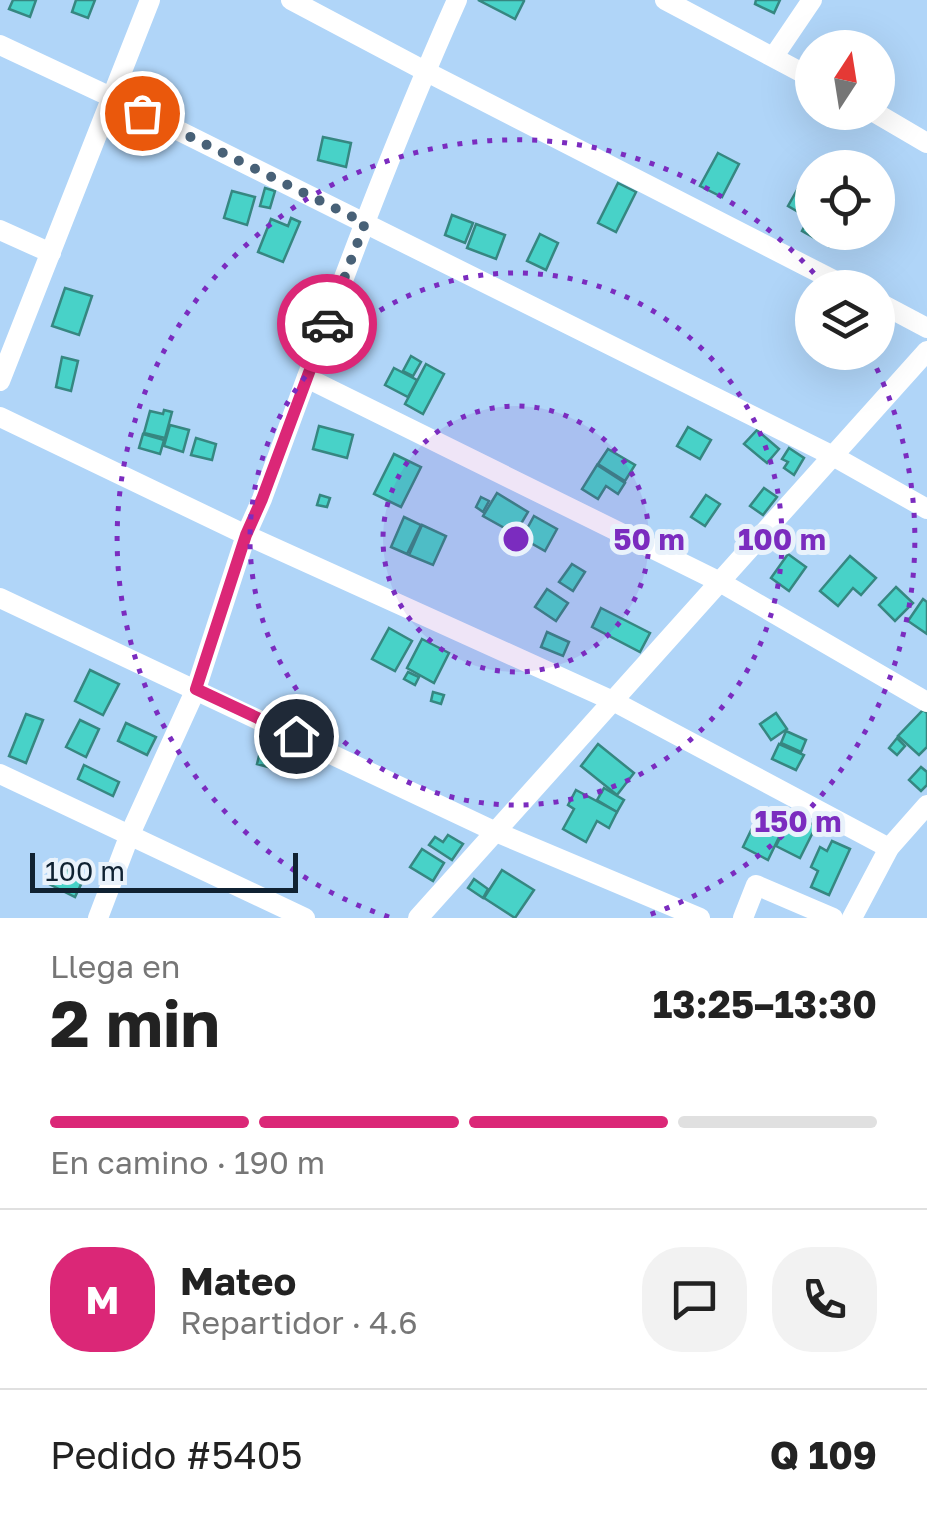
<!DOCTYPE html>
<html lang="es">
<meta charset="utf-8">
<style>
body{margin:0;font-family:"Golos Text",sans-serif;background:#f2f2f2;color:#222;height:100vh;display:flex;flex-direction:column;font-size:38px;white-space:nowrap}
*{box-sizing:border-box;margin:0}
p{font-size:32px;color:#767676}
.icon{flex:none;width:55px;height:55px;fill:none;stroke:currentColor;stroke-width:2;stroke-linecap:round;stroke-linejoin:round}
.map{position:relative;height:918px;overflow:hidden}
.side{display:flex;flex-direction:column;background:#fff;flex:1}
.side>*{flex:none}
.needle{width:65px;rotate:12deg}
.fabs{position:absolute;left:795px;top:30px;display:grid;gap:20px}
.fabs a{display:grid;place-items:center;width:100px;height:100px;border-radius:50%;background:#fff;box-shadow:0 10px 40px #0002;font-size:50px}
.scale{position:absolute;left:30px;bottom:25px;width:268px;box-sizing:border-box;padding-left:10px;border:5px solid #102232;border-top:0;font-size:28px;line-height:35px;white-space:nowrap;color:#102232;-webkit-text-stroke:8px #e9f2fb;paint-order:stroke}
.pin{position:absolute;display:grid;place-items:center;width:85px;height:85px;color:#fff;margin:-42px;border:5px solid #fff;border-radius:50%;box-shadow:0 2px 10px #0007}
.courier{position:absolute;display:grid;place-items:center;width:100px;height:100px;margin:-50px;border:8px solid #db2777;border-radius:50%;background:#fff;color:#222;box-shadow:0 2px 12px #0007}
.headline em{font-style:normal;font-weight:700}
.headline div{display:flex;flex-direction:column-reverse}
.headline{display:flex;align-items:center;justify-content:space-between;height:170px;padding:0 50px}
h1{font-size:65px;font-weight:700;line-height:75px}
.bar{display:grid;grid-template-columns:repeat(4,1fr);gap:15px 10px;align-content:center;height:120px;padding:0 50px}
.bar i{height:12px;border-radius:8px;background:#e0e0e0}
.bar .on{background:#db2777}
.bar p{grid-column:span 4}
.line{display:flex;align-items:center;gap:25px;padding:0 50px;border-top:2px solid #e0e0e0}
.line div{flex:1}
.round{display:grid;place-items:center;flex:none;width:105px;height:105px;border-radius:40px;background:#f2f2f2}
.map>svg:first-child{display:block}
</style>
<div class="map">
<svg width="927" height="918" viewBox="0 0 927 918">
<rect width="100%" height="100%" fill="#b0d5f8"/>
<g fill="#48d2c8" stroke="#368781" stroke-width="2.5">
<polygon points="13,0 36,0 30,17 9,9"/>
<polygon points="76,0 95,0 88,18 72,12"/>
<polygon points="478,0 523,0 524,1 515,19"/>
<polygon points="756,0 780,0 774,13 755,4"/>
<polygon points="323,137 351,143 346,167 318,160"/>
<polygon points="718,153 739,164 722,197 700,186"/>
<polygon points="806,174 812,178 812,206 807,217 788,206"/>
<polygon points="618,183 636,192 616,232 598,223"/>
<polygon points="265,188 275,191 270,208 260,206"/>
<polygon points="232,191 255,197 247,225 224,218"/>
<polygon points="812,212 812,232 837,232 829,246 802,231"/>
<polygon points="452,215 473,223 465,243 445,235"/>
<polygon points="291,218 300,222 283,262 258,252 271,219 288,226"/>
<polygon points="476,224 505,235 496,259 467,248"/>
<polygon points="540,234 558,243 546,270 527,261"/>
<polygon points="65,288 92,296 79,335 52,326"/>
<polygon points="411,356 421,362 413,376 403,371"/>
<polygon points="62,357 78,361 71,391 56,387"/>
<polygon points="426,364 444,374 423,414 405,404"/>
<polygon points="394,368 417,380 408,397 385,385"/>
<polygon points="164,410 172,412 165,438 144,433 150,411 163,414"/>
<polygon points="170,425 189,430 183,452 164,446"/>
<polygon points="319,426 353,435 347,458 313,449"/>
<polygon points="688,427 711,440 700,459 677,446"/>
<polygon points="757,430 779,449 767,463 744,444"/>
<polygon points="143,434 164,440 160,454 139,448"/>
<polygon points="196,438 216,444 212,460 191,455"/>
<polygon points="789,448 804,458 794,475 784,468 788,462 782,459"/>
<polygon points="608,449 635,465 625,481 598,464"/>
<polygon points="394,454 421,467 401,507 374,494"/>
<polygon points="597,465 625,483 618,494 606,486 598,499 582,489"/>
<polygon points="764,488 777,497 763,515 750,506"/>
<polygon points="497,493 528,512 515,534 483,516"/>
<polygon points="320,495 330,498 327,507 317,505"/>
<polygon points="706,495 720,504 705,526 691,517"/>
<polygon points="481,497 489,501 483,512 476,507"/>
<polygon points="534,516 557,529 545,551 522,538"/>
<polygon points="404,517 421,525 407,554 391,547"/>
<polygon points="422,525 446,536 433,565 409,555"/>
<polygon points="788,554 806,567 789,591 771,578"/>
<polygon points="850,556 876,578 861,595 853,588 838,606 820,591"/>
<polygon points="572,564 585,572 573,591 559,582"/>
<polygon points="896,587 913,603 895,621 879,605"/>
<polygon points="547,589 568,603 556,621 535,607"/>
<polygon points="923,599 927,602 927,634 908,621"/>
<polygon points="601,608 650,633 640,652 592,627"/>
<polygon points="389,628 412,641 395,671 372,659"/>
<polygon points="547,632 569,642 563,656 541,647"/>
<polygon points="422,639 449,653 434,683 407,668"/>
<polygon points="90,670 119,684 103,715 75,701"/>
<polygon points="408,672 419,677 415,685 404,679"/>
<polygon points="433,692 444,695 441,704 431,701"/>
<polygon points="923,710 927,713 927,747 919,755 898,736"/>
<polygon points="776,713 787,729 771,740 760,724"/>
<polygon points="26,714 43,720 26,763 9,756"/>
<polygon points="80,720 99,729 86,757 66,747"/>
<polygon points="126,723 156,737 147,755 118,741"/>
<polygon points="786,731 806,740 801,752 781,743"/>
<polygon points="897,738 905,746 897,755 889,748"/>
<polygon points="598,744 634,773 617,795 581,766"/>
<polygon points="779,744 804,755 796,770 772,759"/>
<polygon points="260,752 272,755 268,767 257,764"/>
<polygon points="84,765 119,782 113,796 78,779"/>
<polygon points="921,767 927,772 927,785 921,791 909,780"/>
<polygon points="604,788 624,800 617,812 597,800"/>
<polygon points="576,790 617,812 609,828 597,821 586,842 563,829 574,809 568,805"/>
<polygon points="782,812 790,816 782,832 774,828"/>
<polygon points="792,814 816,826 800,858 776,846"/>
<polygon points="756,820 781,833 768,860 743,847"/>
<polygon points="448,835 463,844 452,860 429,845 435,837 443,842"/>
<polygon points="832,841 850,849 829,895 811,887 818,871 811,867 820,847 827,851"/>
<polygon points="422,849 444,863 433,881 410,867"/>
<polygon points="57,865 84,878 75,897 47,883"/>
<polygon points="502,870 534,890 515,918 484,898"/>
<polygon points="474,879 488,889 483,898 468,888"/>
</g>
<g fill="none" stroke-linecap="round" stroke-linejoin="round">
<g stroke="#fff" stroke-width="20">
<polyline points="291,0 425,71 849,288"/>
<polyline points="665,0 812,78"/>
<polyline points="0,45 111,97 833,456 927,509"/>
<polyline points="774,56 812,0"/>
<polyline points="874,112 927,143"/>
<polyline points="0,230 51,253"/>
<polyline points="878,302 927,328"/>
<polyline points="307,378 720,582 927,702"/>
<polyline points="0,381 150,0"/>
<polyline points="0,417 246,535 613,701 889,848"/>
<polyline points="0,598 496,832 700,918"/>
<polyline points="0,774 305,918"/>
<path d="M98,918L130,834L196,689L246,535L262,499C324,331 384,163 457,0"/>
<polyline points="418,918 927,351"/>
<polyline points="743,918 756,885 833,918"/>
<polyline points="852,918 889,848 927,805"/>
</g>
</g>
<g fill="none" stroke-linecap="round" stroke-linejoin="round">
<polyline stroke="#486177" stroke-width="10" stroke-dasharray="0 18" points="142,113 365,223 327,324"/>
<polyline stroke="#db2777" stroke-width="12" points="296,736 196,689 246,535 262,499 327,324"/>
</g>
<circle cx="516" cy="539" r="133" fill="#7b2cbf" fill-opacity=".12"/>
<g fill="none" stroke="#7b2cbf" stroke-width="5" stroke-dasharray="5 10">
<circle cx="516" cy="539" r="133"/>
<circle cx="516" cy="539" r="266"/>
<path d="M389 917A399 399 0 1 1 824 285M870 355A399 399 0 0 1 643 917"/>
</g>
<circle cx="516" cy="539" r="15" fill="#7b2cbf" stroke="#e9f2fb" stroke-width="5"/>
<g font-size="30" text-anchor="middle" font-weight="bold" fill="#7b2cbf" stroke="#e9f2fb" stroke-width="10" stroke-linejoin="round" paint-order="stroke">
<text x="649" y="550">50 m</text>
<text x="782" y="550">100 m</text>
<text x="798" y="832">150 m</text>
</g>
</svg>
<div class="fabs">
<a><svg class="needle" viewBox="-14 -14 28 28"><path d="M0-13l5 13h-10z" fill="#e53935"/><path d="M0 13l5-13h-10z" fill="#767676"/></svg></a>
<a><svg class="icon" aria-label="locate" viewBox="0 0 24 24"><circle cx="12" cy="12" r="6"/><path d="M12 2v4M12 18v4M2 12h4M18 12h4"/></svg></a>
<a><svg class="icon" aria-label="layers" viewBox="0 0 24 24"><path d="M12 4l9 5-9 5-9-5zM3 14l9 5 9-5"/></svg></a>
</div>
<div class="scale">100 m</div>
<div class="pin" style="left:142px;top:113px;background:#ea580c"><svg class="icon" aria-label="bag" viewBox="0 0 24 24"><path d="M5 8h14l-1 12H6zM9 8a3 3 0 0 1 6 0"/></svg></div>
<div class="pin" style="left:296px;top:736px;background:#1f2937"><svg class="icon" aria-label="home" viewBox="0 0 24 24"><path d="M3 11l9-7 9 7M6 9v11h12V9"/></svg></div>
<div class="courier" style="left:327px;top:324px"><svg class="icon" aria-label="car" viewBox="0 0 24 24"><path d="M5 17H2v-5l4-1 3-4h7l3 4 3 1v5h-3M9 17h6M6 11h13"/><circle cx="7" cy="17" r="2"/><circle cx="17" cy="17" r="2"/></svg></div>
</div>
<section class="side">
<div class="headline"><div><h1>2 min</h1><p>Llega en</p></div><em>13:25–13:30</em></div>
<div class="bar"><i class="on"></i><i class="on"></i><i class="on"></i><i></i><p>En camino · 190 m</p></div>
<div class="line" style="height:180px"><b class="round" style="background:#db2777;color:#fff">M</b><div><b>Mateo</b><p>Repartidor · 4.6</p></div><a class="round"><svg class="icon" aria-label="chat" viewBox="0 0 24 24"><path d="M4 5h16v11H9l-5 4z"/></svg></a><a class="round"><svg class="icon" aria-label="phone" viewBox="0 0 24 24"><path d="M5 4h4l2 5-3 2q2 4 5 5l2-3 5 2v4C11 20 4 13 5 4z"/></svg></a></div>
<div class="line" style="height:130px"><div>Pedido #5405</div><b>Q 109</b></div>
</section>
